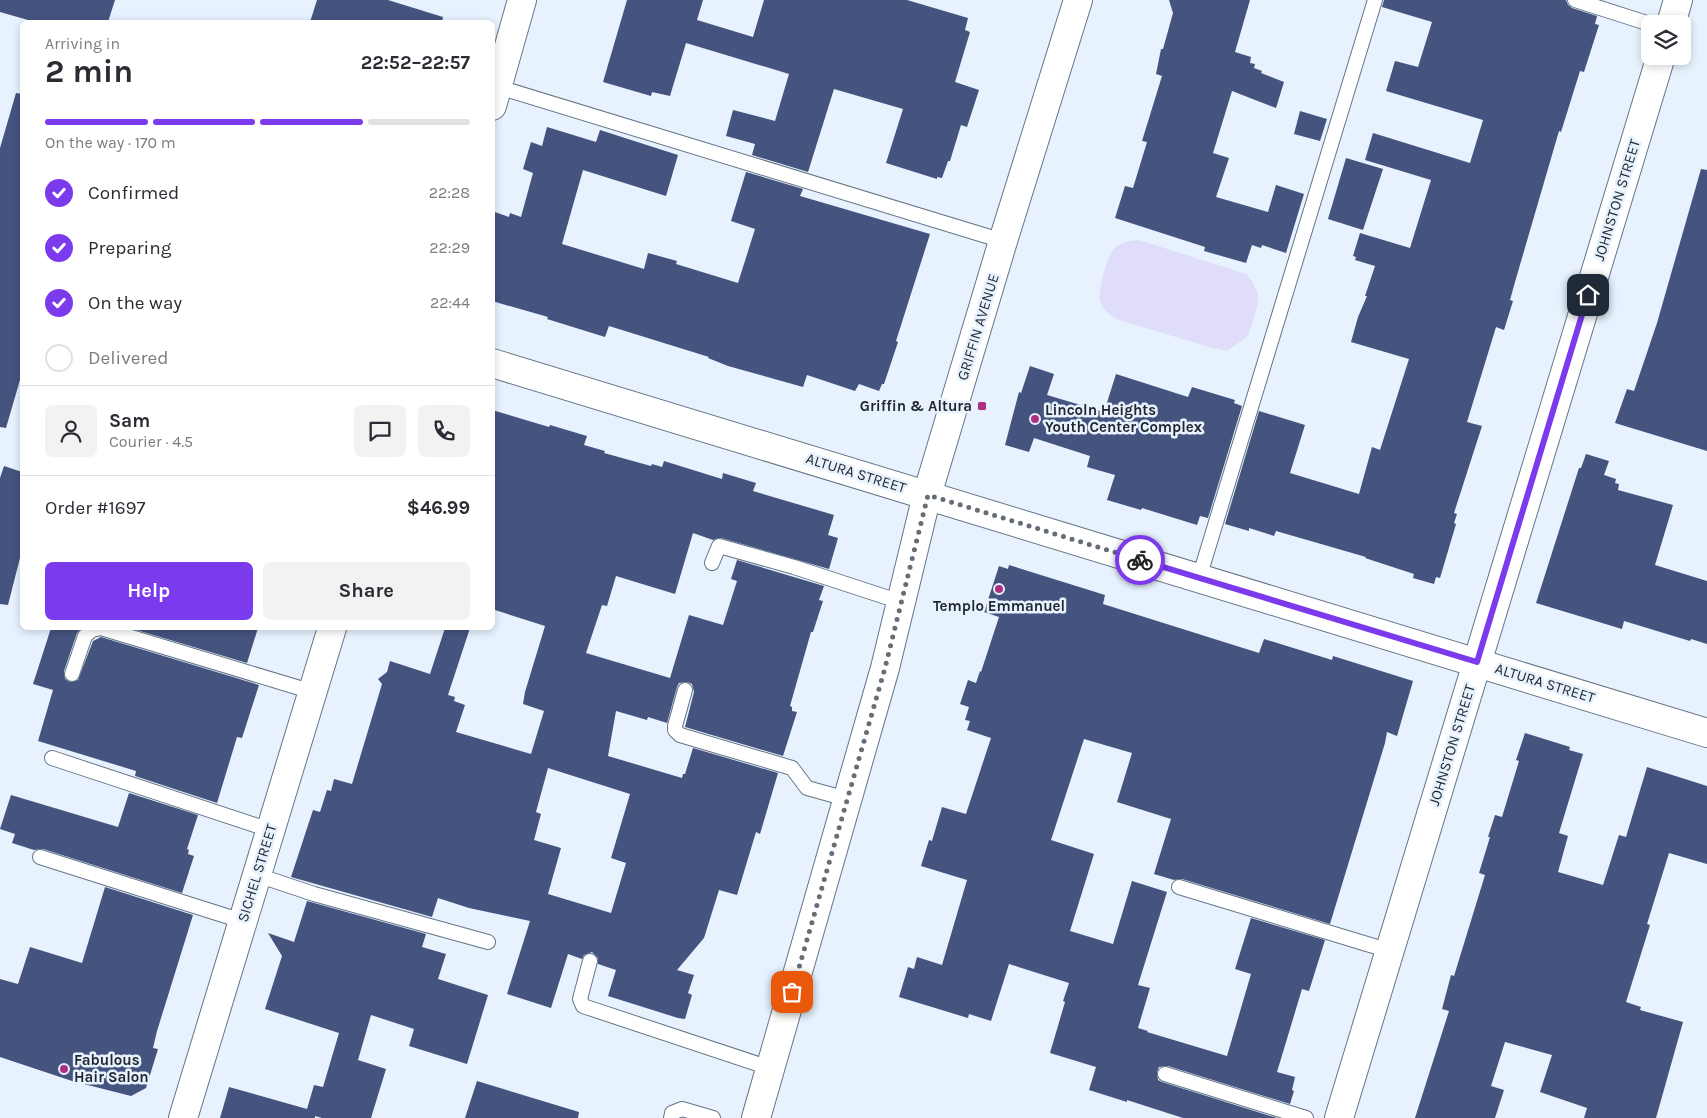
<!DOCTYPE html>
<meta charset="utf-8">
<style>
body{margin:0;font-family:Karla,sans-serif;background:#f2f2f3;color:#2b2b33;height:100vh;display:flex;flex-direction:column;font-size:19px;white-space:nowrap}
*{box-sizing:border-box;margin:0}
p{font-size:16px;color:#7c7c81}
.icon{flex:none;width:28px;height:28px;fill:none;stroke:currentColor;stroke-width:2;stroke-linecap:round;stroke-linejoin:round}
.map{position:relative;flex:1;overflow:hidden}
.drawer{position:absolute;left:20px;top:20px;width:475px;height:610px;display:flex;flex-direction:column;background:#fff;border-radius:8px;box-shadow:0 2px 8px #0003}
.drawer>*{flex:none}
.tools{position:absolute;left:1641px;top:15px;display:grid;gap:10px}
.tools a{display:grid;place-items:center;width:50px;height:50px;border-radius:8px;background:#fff;box-shadow:0 2px 8px #0003;font-size:25px}
.pin{position:absolute;display:grid;place-items:center;width:42px;height:42px;color:#fff;margin:-21px;border-radius:10px;box-shadow:0 2px 8px #0006}
.courier{position:absolute;display:grid;place-items:center;width:50px;height:50px;margin:-25px;border:4px solid #7c3aed;border-radius:50%;background:#fff;color:#222;box-shadow:0 1px 6px #0007}
.head em{font-style:normal;font-weight:700}
.head div{display:flex;flex-direction:column-reverse}
.head{display:flex;align-items:center;justify-content:space-between;height:85px;padding:0 25px}
h1{font-size:32px;font-weight:700;line-height:38px}
.bar{display:grid;grid-template-columns:repeat(4,1fr);gap:8px 5px;align-content:center;height:60px;padding:0 25px}
.bar i{height:6px;border-radius:4px;background:#e1e1e2}
.bar .current{background:#7c3aed}
.bar p{grid-column:span 4}
.line{display:flex;align-items:center;gap:12px;padding:0 25px;border-top:1px solid #e1e1e2}
.line div{flex:1}
.round{display:grid;place-items:center;flex:none;width:52px;height:52px;border-radius:8px;background:#f2f2f3}
ol{padding:0 25px;list-style:none}
li{display:flex;align-items:center;gap:15px;height:55px}
li p{margin-inline-start:auto}
li .icon{padding:5px;border-radius:50%;background:#7c3aed;color:#fff;stroke-width:4}
li:last-child{color:#7c7c81}
li i{width:28px;height:28px;border:2px solid #e1e1e2;border-radius:50%}
.primary-button{display:flex;gap:10px;margin-top:auto;padding:10px 25px}
.primary-button a{flex:1;height:58px;border-radius:8px;background:#7c3aed;color:#fff;font-size:20px;font-weight:700;line-height:58px;text-align:center}
.primary-button a+a{background:#f2f2f3;color:#2b2b33}
.map>svg:first-child{display:block}
</style>
<div class="map">
<svg width="1707" height="1118" viewBox="0 0 1707 1118">
<rect width="100%" height="100%" fill="#e7f2fe"/>
<path fill="#dfddf9" d="M1139,240L1246,274L1252,281L1258,294L1257,308L1248,336L1227,351L1209,347L1116,319C1109,314 1103,310 1100,301C1097,293 1107,255 1114,249C1122,241 1129,241 1139,240Z"/>
<g fill="#45537f" fill-rule="evenodd">
<polygon points="0,0 115,0 108,22 35,22 0,12"/>
<polygon points="317,0 388,0 443,17 442,22 310,22"/>
<polygon points="627,0 703,0 697,20 753,37 764,0 907,0 968,18 965,30 970,32 955,82 979,90 967,127 961,125 950,161 948,161 942,178 937,177 937,179 886,163 903,109 834,89 808,172 752,155 755,144 726,136 733,110 775,121 789,74 686,43 670,96 652,92 651,96 603,82"/>
<polygon points="1169,0 1250,0 1235,52 1251,57 1250,63 1255,64 1254,68 1262,71 1261,73 1284,82 1276,108 1232,91 1213,153 1229,158 1216,197 1268,212 1276,185 1304,194 1286,253 1262,245 1261,248 1252,245 1246,263 1204,251 1205,247 1115,218 1125,186 1133,188 1147,142 1142,141 1162,76 1156,74 1161,49 1163,49 1173,13"/>
<polygon points="1384,0 1566,0 1568,5 1572,8 1597,16 1595,24 1599,25 1584,72 1580,71 1561,132 1559,131 1515,282 1510,300 1513,301 1504,330 1496,327 1467,422 1482,426 1454,513 1457,514 1454,523 1456,524 1440,578 1436,577 1434,584 1413,578 1414,574 1365,558 1366,557 1276,531 1274,536 1249,528 1249,531 1225,524 1259,411 1305,425 1290,473 1359,494 1372,447 1380,450 1409,359 1351,342 1358,317 1367,296 1365,296 1375,266 1355,260 1356,257 1353,256 1360,233 1410,248 1431,180 1365,160 1373,133 1470,163 1483,120 1386,91 1395,61 1418,67 1432,22 1382,7"/>
<polygon points="16,93 22,94 22,373 6,428 0,427 0,148"/>
<polygon points="1300,111 1327,119 1320,141 1294,134"/>
<polygon points="547,127 596,142 600,130 678,155 666,196 583,170 562,244 644,269 648,253 677,261 676,264 738,283 755,229 731,221 746,172 803,189 800,196 930,234 896,341 898,342 884,384 882,384 879,391 859,384 855,391 807,375 803,387 728,366 708,358 709,357 609,326 605,337 547,319 548,317 492,301 492,211 509,217 510,213 521,217 533,173 523,169 531,142 542,146"/>
<polygon points="1346,158 1383,169 1363,230 1328,219"/>
<polygon points="1701,169 1707,170 1707,451 1615,423 1627,389 1634,391 1657,323"/>
<polygon points="1030,366 1054,374 1047,395 1104,412 1116,374 1188,397 1192,387 1235,400 1234,403 1242,406 1208,518 1200,516 1197,525 1142,508 1141,510 1107,500 1115,475 1087,467 1090,456 1034,438 1029,452 1005,445 1019,392 1021,393"/>
<path d="M492,410L549,427L550,425L587,436L584,445L605,451L604,453L651,466L652,464L662,467L664,461L722,479L723,473L756,483L753,491L834,515L828,535L838,538L829,569L721,538L713,540L693,533L675,594L616,576L607,606L602,605L586,653L670,678L689,615L723,625L737,581L731,579L737,560L824,586L819,600L823,601L813,632H811L790,706L792,707V711L797,712L783,756L685,727L694,692L692,684L687,682L679,683L677,687L667,723L648,717L647,720L616,711L608,756L682,778L683,774H685L693,748L778,773L760,834L756,832L737,895L719,890L704,938L677,970L694,975L688,993L692,995L685,1019L678,1018L608,996L616,970L598,964V958L592,952L584,955L582,959L568,954L551,1008L507,994L530,921L469,908L438,898L432,917L291,877L313,810L320,812L327,790L331,791L334,779L352,784L382,684L378,679L387,672L390,661L430,674L445,628H470L448,695L455,697L454,701L465,705L456,732L531,754L544,711L523,704L525,692L545,626L492,609ZM548,768L630,794L611,858L626,863L611,913L548,894L561,848L534,840L541,814L536,812Z"/>
<polygon points="1586,454 1609,461 1604,475 1616,479 1615,483 1619,484 1618,490 1673,505 1655,565 1707,581 1707,644 1691,639 1690,641 1624,621 1622,629 1536,603 1579,468 1581,468"/>
<polygon points="4,466 22,472 22,550 8,605 0,604 0,478"/>
<polygon points="1009,565 1105,595 1103,604 1259,653 1264,639 1332,660 1333,656 1413,681 1397,736 1387,732 1385,743 1330,924 1182,879 1174,880 1154,874 1171,819 1117,802 1132,753 1084,739 1051,840 1094,854 1070,931 1113,944 1132,881 1167,892 1138,985 1150,988 1138,1028 1148,1031 1147,1032 1227,1056 1251,974 1235,969 1251,918 1325,940 1309,991 1302,989 1277,1072 1295,1077 1292,1090 1294,1091 1290,1104 1168,1066 1159,1067 1157,1072 1158,1080 1162,1082 1277,1118 1183,1118 1127,1100 1127,1102 1089,1090 1096,1067 1050,1053 1065,1002 1063,1001 1069,983 1009,964 991,1021 969,1014 968,1018 899,997 908,967 914,969 917,957 942,965 967,880 921,866 929,840 932,841 942,807 966,814 991,738 967,730 970,721 965,720 969,707 960,704 968,680 976,683 980,671 981,672 999,617 984,612 999,566 1008,569"/>
<polygon points="51,628 81,628 77,633 64,671 65,679 70,682 78,680 93,641 101,637 259,685 242,738 237,737 217,803 135,776 136,771 38,741 53,690 33,684"/>
<polygon points="130,628 258,628 247,663"/>
<polygon points="1525,733 1570,747 1569,750 1583,754 1559,833 1568,836 1558,872 1603,885 1619,835 1626,837 1647,767 1707,786 1707,864 1669,853 1647,924 1650,925 1626,1002 1641,1007 1640,1010 1683,1022 1656,1118 1584,1118 1587,1108 1540,1092 1552,1055 1505,1042 1491,1086 1504,1090 1495,1118 1415,1118 1449,1011 1442,1009 1451,975 1454,976 1485,875 1479,873 1490,837 1488,837 1495,815 1502,817 1519,761 1516,760"/>
<polygon points="129,793 198,815 187,849 189,850 188,854 194,856 182,893 43,849 34,850 12,843 15,834 0,829 11,795 118,827"/>
<polygon points="105,887 193,915 157,1031 153,1048 158,1049 146,1088 131,1096 72,1081 0,1057 0,979 18,984 30,947 82,963"/>
<polygon points="307,901 426,934 422,947 446,954 438,979 488,995 467,1064 409,1046 414,1029 371,1015 358,1060 386,1069 371,1118 322,1118 315,1116 315,1118 220,1118 229,1087 307,1109 314,1085 323,1087 339,1033 265,1009 282,956 268,933 294,942"/>
<polygon points="477,1081 579,1112 578,1118 465,1118"/>
</g>
<g fill="none" stroke-linecap="round" stroke-linejoin="round">
<g stroke="#647587" stroke-width="16">
<g id="service">
<polyline points="1575,0 1650,24"/>
<polyline points="495,86 1003,241"/>
<polyline points="712,563 719,546 794,567 901,602"/>
<polyline points="1199,578 1375,0"/>
<polyline points="72,674 85,636 92,630 101,628 313,692"/>
<polyline points="685,690 675,726 675,730 680,735 792,768 807,788 847,799"/>
<polyline points="52,758 270,830"/>
<polyline points="40,857 242,921"/>
<polyline points="257,875 314,894 488,942"/>
<polyline points="1179,887 1390,951"/>
<polyline points="590,961 580,999 583,1006 770,1068"/>
<polyline points="1165,1074 1306,1118"/>
<polyline points="671,1118 672,1113 682,1109 713,1118"/>
</g>
</g>
<g stroke="#647587" stroke-width="30">
<g id="minor">
<polyline points="1671,24 1678,0"/>
<polyline points="492,106 522,0"/>
<polyline points="492,363 1707,733"/>
<polyline points="183,1118 332,628"/>
<polyline points="1339,1118 1661,56"/>
</g>
</g>
<g stroke="#647587" stroke-width="30">
<polyline id="tertiary" points="756,1118 885,668 927,495 1003,241 1078,0"/>
</g>
<use href="#service" stroke="#fff" stroke-width="14"/>
<use href="#minor" stroke="#fff" stroke-width="28"/>
<use href="#tertiary" stroke="#fff" stroke-width="28"/>
</g>
<g fill="none" stroke-linecap="round" stroke-linejoin="round">
<polyline stroke="#656d76" stroke-width="5" stroke-dasharray="0 9" points="792,992 885,668 928,495 1140,560"/>
<polyline stroke="#7c3aed" stroke-width="6" points="1140,560 1477,662 1588,295"/>
</g>
<g fill="#ab3082" stroke="#e7f2fe" stroke-width="2">
<rect x="977" y="401" width="10" height="10" rx="2.5"/>
<circle cx="1035" cy="419" r="5"/>
<circle cx="999" cy="589" r="5"/>
<circle cx="64" cy="1069" r="5"/>
</g>
<g text-anchor="middle" stroke-width="5" stroke-linejoin="round" paint-order="stroke">
<g font-size="15" fill="#1f262d" stroke="#e7f2fe">
<text transform="translate(1617 200) rotate(-73)" y="5">JOHNSTON STREET</text>
<text transform="translate(978 327) rotate(-73)" y="5">GRIFFIN AVENUE</text>
<text transform="translate(856 473) rotate(17)" y="5">ALTURA STREET</text>
<text transform="translate(1545 683) rotate(17)" y="5">ALTURA STREET</text>
<text transform="translate(1452 745) rotate(-73)" y="5">JOHNSTON STREET</text>
<text transform="translate(257 873) rotate(-73)" y="5">SICHEL STREET</text>
</g>
<g font-size="15" font-weight="bold" fill="#1f262d" stroke="#e7f2fe" text-anchor="start">
<text x="972" y="411" text-anchor="end">Griffin &amp; Altura</text>
<text x="1045" y="415">Lincoln Heights<tspan x="1045" dy="17">Youth Center Complex</tspan></text>
<text x="999" y="611" text-anchor="middle">Templo Emmanuel</text>
<text x="74" y="1065">Fabulous<tspan x="74" dy="17">Hair Salon</tspan></text>
</g>
</g>
</svg>
<div class="tools">
<a><svg class="icon" aria-label="layers" viewBox="0 0 24 24"><path d="M12 4l9 5-9 5-9-5zM3 14l9 5 9-5"/></svg></a>
</div>
<div class="pin" style="left:792px;top:992px;background:#ea580c"><svg class="icon" aria-label="bag" viewBox="0 0 24 24"><path d="M5 8h14l-1 12H6zM9 8a3 3 0 0 1 6 0"/></svg></div>
<div class="pin" style="left:1588px;top:295px;background:#1f2937"><svg class="icon" aria-label="home" viewBox="0 0 24 24"><path d="M3 11l9-7 9 7M6 9v11h12V9"/></svg></div>
<div class="courier" style="left:1140px;top:560px"><svg class="icon" aria-label="bike" viewBox="0 0 24 24"><circle cx="6" cy="16" r="4"/><circle cx="18" cy="16" r="4"/><path d="M6 16l4-8h5l3 8M10 8l3 8H6M13 5h3"/></svg></div>
<section class="drawer">
<div class="head"><div><h1>2 min</h1><p>Arriving in</p></div><em>22:52–22:57</em></div>
<div class="bar"><i class="current"></i><i class="current"></i><i class="current"></i><i></i><p>On the way · 170 m</p></div>
<ol>
<li><svg class="icon" aria-label="check" viewBox="0 0 24 24"><path d="M5 12l5 5 9-10"/></svg>Confirmed<p>22:28</p></li>
<li><svg class="icon" aria-label="check" viewBox="0 0 24 24"><path d="M5 12l5 5 9-10"/></svg>Preparing<p>22:29</p></li>
<li><svg class="icon" aria-label="check" viewBox="0 0 24 24"><path d="M5 12l5 5 9-10"/></svg>On the way<p>22:44</p></li>
<li><i></i>Delivered</li>
</ol>
<div class="line" style="height:90px"><a class="round"><svg class="icon" aria-label="person" viewBox="0 0 24 24"><circle cx="12" cy="8" r="4"/><path d="M4 21q1-7 8-7t8 7"/></svg></a><div><b>Sam</b><p>Courier · 4.5</p></div><a class="round"><svg class="icon" aria-label="chat" viewBox="0 0 24 24"><path d="M4 5h16v11H9l-5 4z"/></svg></a><a class="round"><svg class="icon" aria-label="phone" viewBox="0 0 24 24"><path d="M5 4h4l2 5-3 2q2 4 5 5l2-3 5 2v4C11 20 4 13 5 4z"/></svg></a></div>
<div class="line" style="height:65px"><div>Order #1697</div><b>$46.99</b></div>
<div class="primary-button"><a>Help</a><a>Share</a></div>
</section>
</div>
